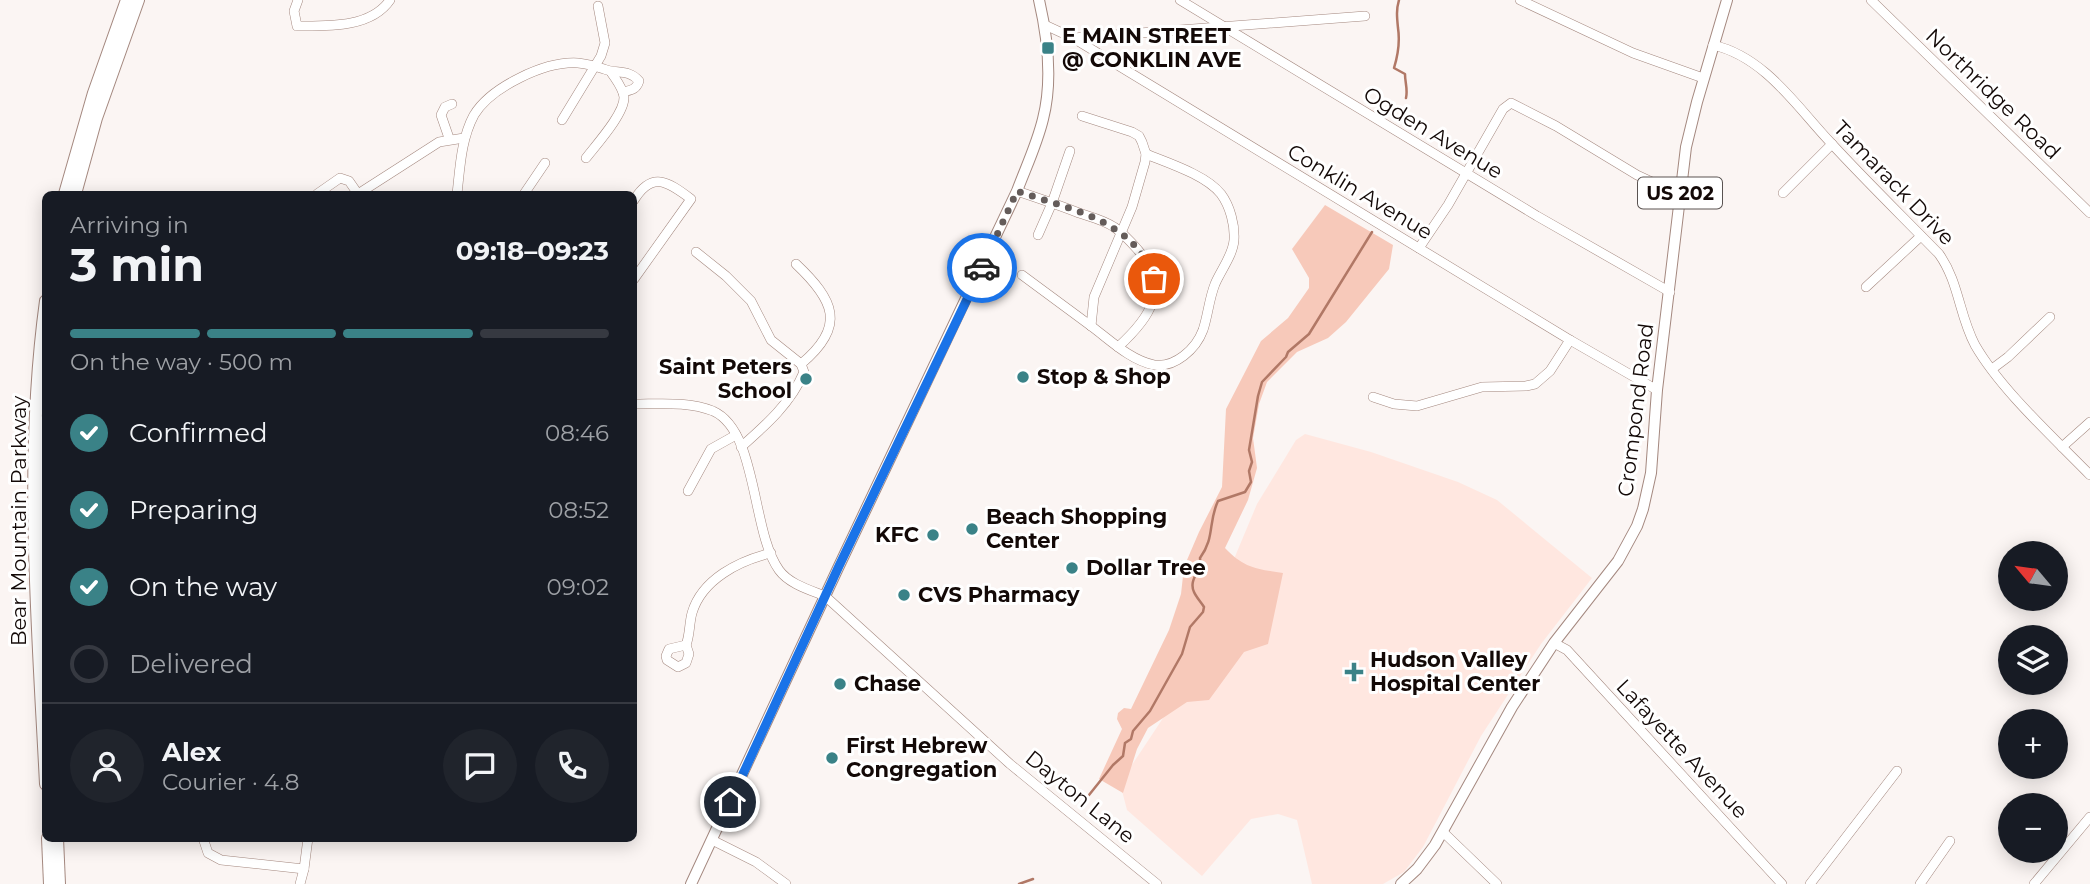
<!DOCTYPE html>
<meta charset="utf-8">
<style>
body{margin:0;font-family:Montserrat,sans-serif;background:#20242c;color:#f1f3f6;height:100vh;display:flex;flex-direction:column;font-size:26px;white-space:nowrap}
*{box-sizing:border-box;margin:0}
p{font-size:23px;color:#9ea1a6}
.icon{flex:none;width:38px;height:38px;fill:none;stroke:currentColor;stroke-width:2;stroke-linecap:round;stroke-linejoin:round}
.map{position:relative;flex:1;overflow:hidden}
.sheet{position:absolute;left:42px;top:191px;width:595px;height:651px;display:flex;flex-direction:column;background:#171b24;border-radius:10px;box-shadow:0 4px 18px #0003}
.sheet>*{flex:none}
.needle{width:46px;rotate:299deg}
.controls{position:absolute;left:1998px;top:541px;display:grid;gap:14px}
.controls a{display:grid;place-items:center;width:70px;height:70px;border-radius:50%;background:#171b24;box-shadow:0 4px 18px #0003;font-size:35px}
.pin{position:absolute;display:grid;place-items:center;width:60px;height:60px;color:#fff;margin:-30px;border:4px solid #fff;border-radius:50%;box-shadow:0 2px 7px #0007}
.courier{position:absolute;display:grid;place-items:center;width:70px;height:70px;margin:-35px;border:5px solid #1a73e8;border-radius:50%;background:#fff;color:#222;box-shadow:0 2px 9px #0007}
.headline em{font-style:normal;font-weight:700}
.headline div{display:flex;flex-direction:column-reverse}
.headline{display:flex;align-items:center;justify-content:space-between;height:119px;padding:0 28px}
h1{font-size:46px;font-weight:700;line-height:52px}
.bar{display:grid;grid-template-columns:repeat(4,1fr);gap:10px 7px;align-content:center;height:84px;padding:0 28px}
.bar i{height:9px;border-radius:5px;background:#363941}
.bar .current{background:#3a8287}
.bar p{grid-column:span 4}
.line{display:flex;align-items:center;gap:18px;padding:0 28px;border-top:2px solid #363941}
.line div{flex:1}
.round{display:grid;place-items:center;flex:none;width:74px;height:74px;border-radius:37px;background:#20242c}
ol{padding:0 28px;list-style:none}
li{display:flex;align-items:center;gap:21px;height:77px}
li p{margin-inline-start:auto}
li .icon{padding:7px;border-radius:50%;background:#3a8287;color:#fff;stroke-width:4}
li:last-child{color:#9ea1a6}
li i{width:38px;height:38px;border:4px solid #363941;border-radius:50%}
.map>svg:first-child{display:block}
</style>
<div class="map">
<svg width="2090" height="884" viewBox="0 0 2090 884">
<rect width="100%" height="100%" fill="#fbf5f3"/>
<polygon fill="#ffe7e0" points="1305,434 1371,452 1458,482 1497,500 1592,578 1541,644 1481,736 1423,847 1404,872 1383,884 1312,884 1297,820 1278,814 1251,819 1202,876 1127,810 1120,783 1175,700 1257,504 1296,440"/>
<path fill="#f7c9ba" d="M1325,205L1393,245L1389,269L1346,322L1328,338L1297,352L1267,382L1259,404L1253,438L1257,468L1248,500L1225,548C1244,568 1256,569 1283,573L1268,644L1244,652L1209,700L1187,702L1148,728L1137,749L1123,793L1099,779L1122,729L1117,719L1118,713L1124,708L1131,709L1169,630L1181,594L1184,567L1199,532L1222,487L1226,409L1261,341L1288,318L1309,288V278L1292,249Z"/>
<g fill="none" stroke-linecap="round" stroke-linejoin="round">
<g stroke="#b17866" stroke-width="2.5">
<path d="M1399,0C1396,10 1397,18 1398,28C1400,41 1398,55 1394,68L1405,74C1405,83 1408,89 1406,98"/>
<path d="M1089,795L1113,765L1123,756L1125,743L1131,739L1133,731L1150,711L1182,654L1190,627L1203,612L1204,607C1201,602 1196,597 1194,592C1188,579 1202,571 1200,558C1215,538 1208,522 1218,501L1245,492L1251,482L1249,471L1252,462L1249,450L1258,396L1262,382L1286,357L1288,352L1309,334L1372,232"/>
<polyline points="1019,884 1033,879"/>
</g>
<g stroke="#a4887f" stroke-width="10">
<g id="minor">
<path d="M298,0L294,11L297,26C328,26 371,28 390,0"/>
<polyline points="1180,0 1537,216 1670,292"/>
<polyline points="1520,0 1633,53 1703,78"/>
<polyline points="1871,0 2090,213"/>
<polyline points="1045,25 1073,38 1570,340 1657,390"/>
<polyline points="1073,38 1365,16"/>
<path d="M1713,45C1765,57 1796,106 1831,143C1866,181 1903,217 1939,254C1959,282 1959,315 1975,345C2001,390 2053,437 2090,475"/>
<polyline points="1082,116 1132,132 1139,136 1142,142 1146,154 1145,162 1132,207 1094,297 1091,326"/>
<polyline points="562,120 601,56 605,43 598,6"/>
<polyline points="449,138 441,115 445,107 452,104"/>
<path d="M586,158C596,145 625,113 624,97C623,88 616,80 611,72"/>
<path d="M1017,191C1038,198 1059,205 1079,213C1091,217 1104,220 1114,227C1123,233 1131,242 1138,250C1170,289 1151,317 1118,347"/>
<polyline points="1783,193 1832,144"/>
<polyline points="317,194 340,178 349,181 358,194"/>
<polyline points="358,194 439,142 464,138"/>
<path d="M457,194C460,168 461,139 474,115C491,87 545,61 578,63C587,64 595,66 604,69C616,74 629,69 639,81C636,90 631,90 623,92"/>
<polyline points="524,194 545,163"/>
<path d="M634,200C652,171 667,181 691,199L634,279"/>
<polyline points="1038,235 1052,203 1070,151"/>
<polyline points="1419,248 1448,205 1503,109 1511,103 1556,126 1637,175 1680,195"/>
<polyline points="696,252 726,276 751,301 771,340 801,364"/>
<path d="M796,264C834,300 847,326 801,364"/>
<path d="M1022,275C1045,292 1068,309 1091,326C1110,340 1130,360 1154,365C1175,368 1196,349 1203,330C1208,315 1209,299 1215,284C1221,270 1233,255 1234,240C1235,225 1230,206 1221,194C1206,175 1168,163 1146,154"/>
<polyline points="1866,287 1921,236"/>
<polyline points="1992,369 2008,357 2050,317"/>
<polyline points="1373,397 1394,404 1417,406 1482,387 1526,386 1535,384 1550,371 1570,340"/>
<path d="M634,404C659,404 689,401 713,411C758,431 751,531 779,570C789,584 810,590 825,596L1010,764L1157,884"/>
<path d="M741,447C766,425 791,403 804,372L801,364"/>
<polyline points="2062,447 2090,422"/>
<polyline points="688,491 711,449 736,435"/>
<polyline points="1554,643 1567,650 1782,884"/>
<path d="M686,645C690,635 689,624 692,613C702,579 739,561 771,553"/>
<polygon points="686,645 689,654 686,663 678,667 667,660 666,656 669,649"/>
<polyline points="1443,832 1497,884"/>
<polyline points="203,838 208,853 221,860 304,869"/>
<polyline points="712,840 756,862 786,884"/>
<polyline points="300,884 304,869 308,838"/>
<polyline points="1810,884 1897,771"/>
<polyline points="1920,884 1950,841"/>
<polyline points="2034,884 2090,817"/>
</g>
</g>
<g stroke="#a4887f" stroke-width="12">
<g id="major">
<path d="M691,884L839,566L1017,191C1026,167 1037,144 1043,119C1053,80 1048,39 1039,0"/>
<polyline points="1401,884 1417,869 1435,845 1512,707 1554,643 1618,561 1637,526 1643,509 1651,473 1657,390 1686,147 1697,102 1727,0"/>
</g>
</g>
<g stroke="#a4887f" stroke-width="14">
<g id="highway">
<polyline points="65,194 94,93 127,0"/>
<polyline points="75,194 96,118 138,0"/>
<path d="M46,301C24,461 38,623 46,784"/>
<polyline points="46,420 44,517 46,593"/>
<polyline points="48,838 50,884"/>
<polyline points="57,838 59,884"/>
</g>
</g>
<use href="#minor" stroke="#fff" stroke-width="9"/>
<use href="#major" stroke="#fff" stroke-width="10"/>
<use href="#highway" stroke="#fff" stroke-width="12"/>
</g>
<g fill="none" stroke-linecap="round" stroke-linejoin="round">
<path stroke="#645c5a" stroke-width="7" stroke-dasharray="0 12.6" d="M982,268L1017,191C1068,209 1136,220 1154,279"/>
<polyline stroke="#1a73e8" stroke-width="9" points="730,802 839,566 982,268"/>
</g>
<g fill="#3a8287" stroke="#fff" stroke-width="2.5">
<rect x="1041" y="41" width="14" height="14" rx="3.5"/>
<circle cx="1023" cy="377" r="7"/>
<circle cx="806" cy="379" r="7"/>
<circle cx="972" cy="529" r="7"/>
<circle cx="933" cy="535" r="7"/>
<circle cx="1072" cy="568" r="7"/>
<circle cx="904" cy="595" r="7"/>
<path d="M1350.5 661.5h7v7h7v7h-7v7h-7v-7h-7v-7h7z"/>
<circle cx="840" cy="684" r="7"/>
<circle cx="832" cy="758" r="7"/>
</g>
<g text-anchor="middle" stroke-width="6" stroke-linejoin="round" paint-order="stroke">
<rect fill="#fff" stroke="#5a5351" stroke-width="2" x="1638" y="177.5" width="84" height="31" rx="5"/>
<g font-size="19" font-weight="bold" fill="#130907">
<text x="1680" y="200">US 202</text>
</g>
<g font-size="21" font-weight="bold" fill="#130907" stroke="#fff" text-anchor="start">
<text x="1062" y="43">E MAIN STREET<tspan x="1062" dy="24">@ CONKLIN AVE</tspan></text>
<text x="792" y="374" text-anchor="end">Saint Peters<tspan x="792" dy="24">School</tspan></text>
<text x="1037" y="384">Stop &amp; Shop</text>
<text x="986" y="524">Beach Shopping<tspan x="986" dy="24">Center</tspan></text>
<text x="919" y="542" text-anchor="end">KFC</text>
<text x="1086" y="575">Dollar Tree</text>
<text x="918" y="602">CVS Pharmacy</text>
<text x="1370" y="667">Hudson Valley<tspan x="1370" dy="24">Hospital Center</tspan></text>
<text x="854" y="691">Chase</text>
<text x="846" y="753">First Hebrew<tspan x="846" dy="24">Congregation</tspan></text>
</g>
<g font-size="21" fill="#130907" stroke="#fff">
<text transform="translate(1993 94) rotate(44)" y="7">Northridge Road</text>
<text transform="translate(1433 133) rotate(31)" y="7">Ogden Avenue</text>
<text transform="translate(1894 183) rotate(46)" y="7">Tamarack Drive</text>
<text transform="translate(1360 192) rotate(31)" y="7">Conklin Avenue</text>
<text transform="translate(1636 410) rotate(-83)" y="7">Crompond Road</text>
<text transform="translate(19 521) rotate(-90)" y="7">Bear Mountain Parkway</text>
<text transform="translate(1682 749) rotate(47)" y="7">Lafayette Avenue</text>
<text transform="translate(1080 797) rotate(39)" y="7">Dayton Lane</text>
</g>
</g>
</svg>
<div class="controls">
<a><svg class="needle" viewBox="-14 -14 28 28"><path d="M0-13l5 13h-10z" fill="#e53935"/><path d="M0 13l5-13h-10z" fill="#9ea1a6"/></svg></a>
<a><svg class="icon" aria-label="layers" viewBox="0 0 24 24"><path d="M12 4l9 5-9 5-9-5zM3 14l9 5 9-5"/></svg></a>
<a>+</a>
<a>−</a>
</div>
<div class="pin" style="left:1154px;top:279px;background:#ea580c"><svg class="icon" aria-label="bag" viewBox="0 0 24 24"><path d="M5 8h14l-1 12H6zM9 8a3 3 0 0 1 6 0"/></svg></div>
<div class="pin" style="left:730px;top:802px;background:#1f2937"><svg class="icon" aria-label="home" viewBox="0 0 24 24"><path d="M3 11l9-7 9 7M6 9v11h12V9"/></svg></div>
<div class="courier" style="left:982px;top:268px"><svg class="icon" aria-label="car" viewBox="0 0 24 24"><path d="M5 17H2v-5l4-1 3-4h7l3 4 3 1v5h-3M9 17h6M6 11h13"/><circle cx="7" cy="17" r="2"/><circle cx="17" cy="17" r="2"/></svg></div>
<section class="sheet">
<div class="headline"><div><h1>3 min</h1><p>Arriving in</p></div><em>09:18–09:23</em></div>
<div class="bar"><i class="current"></i><i class="current"></i><i class="current"></i><i></i><p>On the way · 500 m</p></div>
<ol>
<li><svg class="icon" aria-label="check" viewBox="0 0 24 24"><path d="M5 12l5 5 9-10"/></svg>Confirmed<p>08:46</p></li>
<li><svg class="icon" aria-label="check" viewBox="0 0 24 24"><path d="M5 12l5 5 9-10"/></svg>Preparing<p>08:52</p></li>
<li><svg class="icon" aria-label="check" viewBox="0 0 24 24"><path d="M5 12l5 5 9-10"/></svg>On the way<p>09:02</p></li>
<li><i></i>Delivered</li>
</ol>
<div class="line" style="height:126px"><a class="round"><svg class="icon" aria-label="person" viewBox="0 0 24 24"><circle cx="12" cy="8" r="4"/><path d="M4 21q1-7 8-7t8 7"/></svg></a><div><b>Alex</b><p>Courier · 4.8</p></div><a class="round"><svg class="icon" aria-label="chat" viewBox="0 0 24 24"><path d="M4 5h16v11H9l-5 4z"/></svg></a><a class="round"><svg class="icon" aria-label="phone" viewBox="0 0 24 24"><path d="M5 4h4l2 5-3 2q2 4 5 5l2-3 5 2v4C11 20 4 13 5 4z"/></svg></a></div>
</section>
</div>
